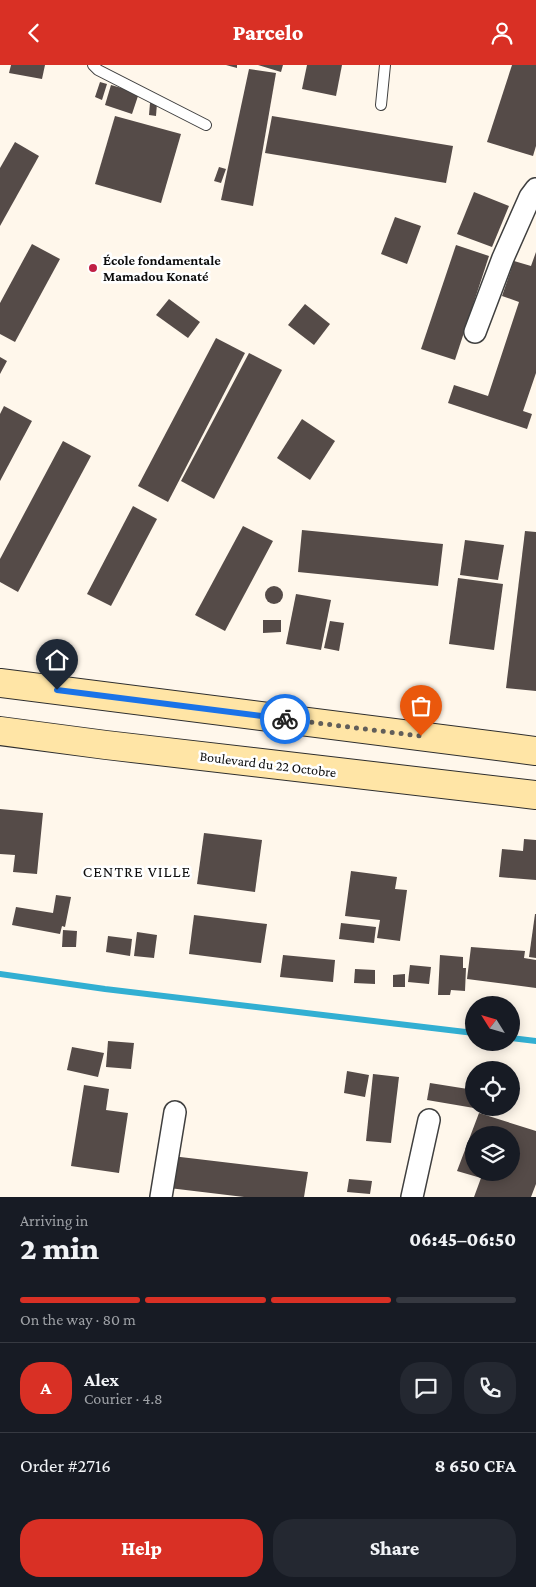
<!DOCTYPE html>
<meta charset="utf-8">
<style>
body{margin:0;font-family:"Crimson Pro",serif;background:#242831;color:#f1f3f6;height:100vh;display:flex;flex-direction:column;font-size:19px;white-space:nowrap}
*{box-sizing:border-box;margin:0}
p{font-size:16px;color:#9ea1a6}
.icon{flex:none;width:28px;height:28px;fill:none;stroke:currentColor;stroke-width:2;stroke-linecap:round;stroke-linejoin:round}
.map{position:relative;height:1132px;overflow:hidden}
.sheet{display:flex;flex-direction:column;background:#171b24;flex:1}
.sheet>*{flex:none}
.needle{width:32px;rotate:307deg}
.controls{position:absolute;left:465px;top:931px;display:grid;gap:10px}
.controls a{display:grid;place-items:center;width:55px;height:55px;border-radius:50%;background:#171b24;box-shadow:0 2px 12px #0003;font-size:25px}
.pin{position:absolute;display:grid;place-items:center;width:42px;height:42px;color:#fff;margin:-51px -21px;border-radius:50% 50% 50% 0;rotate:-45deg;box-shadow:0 0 5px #0007}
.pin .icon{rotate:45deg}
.courier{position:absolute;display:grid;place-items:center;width:50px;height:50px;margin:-25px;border:4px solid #1a73e8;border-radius:50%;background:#fff;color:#222;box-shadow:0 1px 6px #0007}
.summary em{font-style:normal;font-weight:800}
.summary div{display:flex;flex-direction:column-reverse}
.summary{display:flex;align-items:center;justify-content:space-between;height:85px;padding:0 20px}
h1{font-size:32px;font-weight:800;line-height:38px}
.bar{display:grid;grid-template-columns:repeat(4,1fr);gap:8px 5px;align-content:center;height:60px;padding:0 20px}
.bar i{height:6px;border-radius:4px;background:#363941}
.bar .selected{background:#d93025}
.bar p{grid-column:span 4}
.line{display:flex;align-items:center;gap:12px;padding:0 20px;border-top:1px solid #363941}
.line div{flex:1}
.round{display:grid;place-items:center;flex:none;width:52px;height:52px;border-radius:20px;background:#242831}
.cta{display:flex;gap:10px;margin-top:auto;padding:10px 20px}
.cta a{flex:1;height:58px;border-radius:20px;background:#d93025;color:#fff;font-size:20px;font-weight:800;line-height:58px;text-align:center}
.cta a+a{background:#242831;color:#f1f3f6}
header{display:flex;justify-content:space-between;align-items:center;height:65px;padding:0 20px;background:#d93025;color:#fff;font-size:22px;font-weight:800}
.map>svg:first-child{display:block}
</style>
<header><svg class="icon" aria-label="back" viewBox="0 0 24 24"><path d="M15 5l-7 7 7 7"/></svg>Parcelo<svg class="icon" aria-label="person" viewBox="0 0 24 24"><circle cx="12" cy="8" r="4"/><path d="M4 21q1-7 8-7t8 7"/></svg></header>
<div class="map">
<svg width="536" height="1132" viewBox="0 0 536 1132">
<rect width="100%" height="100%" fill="#fff7eb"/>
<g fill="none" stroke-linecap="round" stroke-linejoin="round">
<g stroke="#32afd2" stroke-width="6">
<polyline points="0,909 105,924 474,968"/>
<polyline points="511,973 536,976"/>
</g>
</g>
<g fill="#554b48" fill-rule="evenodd">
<polygon points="11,0 45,0 42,14 9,8"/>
<polygon points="226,0 237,0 237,3"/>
<polygon points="258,0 283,0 281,7"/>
<polygon points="307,0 342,0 336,31 302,24"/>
<polygon points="512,0 536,0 536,81 533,91 487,77"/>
<polygon points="249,4 276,8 253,141 221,135"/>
<polygon points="100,17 107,19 102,35 95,32"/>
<polygon points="111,20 139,28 132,49 105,40"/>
<polygon points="150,38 157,38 156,51 149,50"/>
<polygon points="115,51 181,69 161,138 95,119"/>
<polygon points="272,51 453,81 446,118 265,88"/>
<polygon points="15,77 39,91 0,161 0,103"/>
<polygon points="219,102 226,104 221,118 214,116"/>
<polygon points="474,127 509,141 492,182 457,169"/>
<polygon points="395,152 421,161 407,199 381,189"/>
<polygon points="32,179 60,194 15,277 0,269 0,238"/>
<polygon points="456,180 489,191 455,295 421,284"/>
<polygon points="536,187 536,308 523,346 532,349 527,364 448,338 454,320 488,331 519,237 502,231 514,196 531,201"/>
<polygon points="169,234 200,257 188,273 156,250"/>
<polygon points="305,239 330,259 314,280 288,260"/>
<polygon points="216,273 245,288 168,437 138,421"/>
<polygon points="249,288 282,305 214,434 181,416"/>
<polygon points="0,292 7,296 0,309"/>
<polygon points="4,341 32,356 0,416 0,349"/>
<polygon points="302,354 335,376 310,415 277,393"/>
<polygon points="63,376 91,391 18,527 0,517 0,494"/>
<polygon points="133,441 157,454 111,541 87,529"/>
<polygon points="243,461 273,476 225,566 195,550"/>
<polygon points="302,465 443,479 438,521 298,507"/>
<polygon points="525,466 536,467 536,626 506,623"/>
<polygon points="465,475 504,480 498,515 460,510"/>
<polygon points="458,513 503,519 494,585 449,579"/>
<circle cx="274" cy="530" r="9"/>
<polygon points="296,529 331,535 321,585 286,579"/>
<polygon points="263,555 281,555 281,567 263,568"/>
<polygon points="330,556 344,558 339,586 324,583"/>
<polygon points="0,744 43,748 37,809 13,807 15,790 0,789"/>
<polygon points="204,768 262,775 255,827 197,819"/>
<polygon points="524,774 536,775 536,815 499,812 502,784 523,786"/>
<polygon points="351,806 397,812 395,824 407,825 400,876 377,873 380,855 345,851"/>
<polygon points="56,830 71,832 65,862 62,861 60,869 12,860 16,842 53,848"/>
<polygon points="535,849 536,849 536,893 529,892"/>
<polygon points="194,850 267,859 261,898 189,889"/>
<polygon points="341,858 376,862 374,878 339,874"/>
<polygon points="63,865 77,866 76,882 62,882"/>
<polygon points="137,867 157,870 154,893 134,891"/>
<polygon points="108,871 132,874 130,891 106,887"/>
<polygon points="471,882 525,886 524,893 536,895 536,923 467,914"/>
<polygon points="283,890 335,895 333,917 280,912"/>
<polygon points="440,890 463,892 463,903 466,903 465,926 451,925 450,930 438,930"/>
<polygon points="410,900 431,902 429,919 408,917"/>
<polygon points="355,904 375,905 375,919 354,918"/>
<polygon points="405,909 405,922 393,922 393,910"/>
<polygon points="108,976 134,978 131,1004 106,1002"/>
<polygon points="72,982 104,988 98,1012 67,1005"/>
<polygon points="347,1006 369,1010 365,1032 344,1028"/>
<polygon points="373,1009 399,1012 391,1078 366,1076"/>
<polygon points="430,1018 474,1025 474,1043 427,1035"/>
<polygon points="84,1020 109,1024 106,1045 128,1048 119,1108 71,1101"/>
<polygon points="476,1042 488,1042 488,1046"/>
<path d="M479,1048L536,1066V1119L531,1132H474L481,1113L457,1106ZM474,1070H511V1108H474Z"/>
<polygon points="172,1091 308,1107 304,1132 244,1132 169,1123"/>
<polygon points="349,1114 372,1116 370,1129 347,1127"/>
</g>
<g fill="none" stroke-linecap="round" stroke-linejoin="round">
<g stroke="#3f3f3f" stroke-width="12">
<g id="service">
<polyline points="93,0 98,5 206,60"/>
<polyline points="381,40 385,0"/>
</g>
</g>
<g stroke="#3f3f3f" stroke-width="24">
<g id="minor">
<polyline points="475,267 503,193 530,132 536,124"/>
<polyline points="161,1132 175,1047"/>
<polyline points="412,1132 429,1055"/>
</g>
</g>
<g stroke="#2e2e2e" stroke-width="30">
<g id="secondary">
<polyline points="0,618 536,686"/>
<polyline points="0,666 106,680 536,730"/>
</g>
</g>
<use href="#service" stroke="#fff" stroke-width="10"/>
<use href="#minor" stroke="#fff" stroke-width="21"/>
<use href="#secondary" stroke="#ffe5a6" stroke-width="28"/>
</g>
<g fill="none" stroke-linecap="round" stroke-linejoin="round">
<polyline stroke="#615e5a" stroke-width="5" stroke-dasharray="0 9" points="285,654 421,671"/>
<polyline stroke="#1a73e8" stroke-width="6" points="57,625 285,654"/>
</g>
<circle fill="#c01f44" stroke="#fff" stroke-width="2" cx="93" cy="203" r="5"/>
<g text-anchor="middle" stroke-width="5" stroke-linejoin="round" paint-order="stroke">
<g font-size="14" font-weight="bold" fill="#0c0c0c" stroke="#fff" text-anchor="start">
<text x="103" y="200">École fondamentale<tspan x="103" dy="16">Mamadou Konaté</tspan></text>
</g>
<g font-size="14" fill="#0c0c0c" stroke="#fff">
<text transform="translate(268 699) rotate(7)" y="5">Boulevard du 22 Octobre</text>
</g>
<g font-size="16" letter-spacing="1" fill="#0c0c0c" stroke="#fff">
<text x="137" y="812">CENTRE VILLE</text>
</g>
</g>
</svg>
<div class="controls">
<a><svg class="needle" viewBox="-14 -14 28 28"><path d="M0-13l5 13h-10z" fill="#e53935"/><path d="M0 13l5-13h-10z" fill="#9ea1a6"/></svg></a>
<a><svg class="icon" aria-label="locate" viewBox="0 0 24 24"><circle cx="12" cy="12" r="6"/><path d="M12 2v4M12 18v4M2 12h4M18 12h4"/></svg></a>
<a><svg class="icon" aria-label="layers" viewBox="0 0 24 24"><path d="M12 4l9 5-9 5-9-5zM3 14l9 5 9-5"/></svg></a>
</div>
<div class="pin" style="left:421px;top:671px;background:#ea580c"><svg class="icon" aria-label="bag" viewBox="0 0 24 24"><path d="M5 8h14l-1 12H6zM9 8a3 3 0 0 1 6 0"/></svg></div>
<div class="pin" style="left:57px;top:625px;background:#1f2937"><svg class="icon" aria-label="home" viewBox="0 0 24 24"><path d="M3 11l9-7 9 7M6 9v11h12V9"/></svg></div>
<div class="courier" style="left:285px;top:654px"><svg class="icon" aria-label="bike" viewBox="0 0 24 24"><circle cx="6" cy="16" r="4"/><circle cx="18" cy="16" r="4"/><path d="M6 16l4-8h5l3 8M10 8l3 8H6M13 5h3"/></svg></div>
</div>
<section class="sheet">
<div class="summary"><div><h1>2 min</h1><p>Arriving in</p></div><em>06:45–06:50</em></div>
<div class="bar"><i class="selected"></i><i class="selected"></i><i class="selected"></i><i></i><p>On the way · 80 m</p></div>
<div class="line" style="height:90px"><b class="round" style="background:#d93025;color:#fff">A</b><div><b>Alex</b><p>Courier · 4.8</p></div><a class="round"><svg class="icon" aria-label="chat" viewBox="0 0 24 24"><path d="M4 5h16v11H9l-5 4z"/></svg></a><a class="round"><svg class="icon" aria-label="phone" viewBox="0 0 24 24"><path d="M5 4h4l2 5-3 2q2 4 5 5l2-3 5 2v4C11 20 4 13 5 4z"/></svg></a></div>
<div class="line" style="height:65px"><div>Order #2716</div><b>8 650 CFA</b></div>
<div class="cta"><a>Help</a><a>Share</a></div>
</section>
